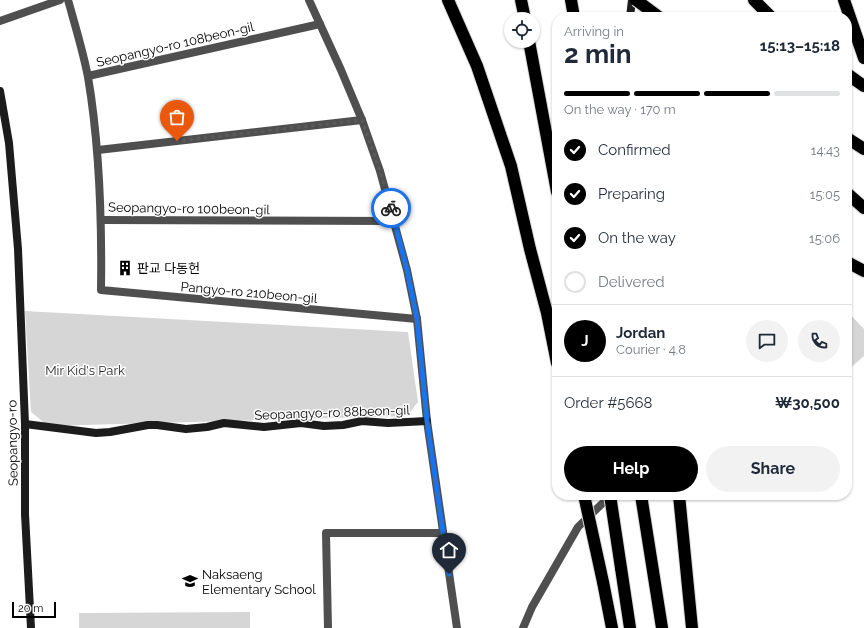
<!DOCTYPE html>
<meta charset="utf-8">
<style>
body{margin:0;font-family:Raleway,"Noto Sans KR",sans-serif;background:#f2f2f3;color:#1f2937;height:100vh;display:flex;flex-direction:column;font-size:15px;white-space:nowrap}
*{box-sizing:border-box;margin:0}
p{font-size:13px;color:#747a83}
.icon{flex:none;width:22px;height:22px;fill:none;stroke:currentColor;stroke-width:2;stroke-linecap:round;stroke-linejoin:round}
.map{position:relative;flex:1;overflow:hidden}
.panel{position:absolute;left:552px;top:12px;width:300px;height:488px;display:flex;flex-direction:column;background:#fff;border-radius:16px;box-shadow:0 1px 3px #0004}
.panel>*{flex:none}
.tools{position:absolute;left:504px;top:12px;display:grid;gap:8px}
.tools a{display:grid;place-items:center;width:36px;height:36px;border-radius:50%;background:#fff;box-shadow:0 1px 3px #0004;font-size:20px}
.scale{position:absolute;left:12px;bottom:10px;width:44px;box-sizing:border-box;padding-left:4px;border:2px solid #000;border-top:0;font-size:11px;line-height:14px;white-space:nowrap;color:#000;-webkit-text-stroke:3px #fff;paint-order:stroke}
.pin{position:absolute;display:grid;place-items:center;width:34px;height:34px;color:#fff;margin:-41px -17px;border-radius:50% 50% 50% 0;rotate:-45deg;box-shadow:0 0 4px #0007}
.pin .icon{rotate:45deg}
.courier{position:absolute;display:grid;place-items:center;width:40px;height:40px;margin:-20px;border:3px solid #1a73e8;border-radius:50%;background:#fff;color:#222;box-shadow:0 1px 5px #0007}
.summary em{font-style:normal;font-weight:700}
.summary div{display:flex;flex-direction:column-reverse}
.summary{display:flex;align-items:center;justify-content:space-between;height:68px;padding:0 12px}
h1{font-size:26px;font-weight:700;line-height:30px}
.bar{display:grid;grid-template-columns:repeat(4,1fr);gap:6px 4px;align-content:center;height:48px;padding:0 12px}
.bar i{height:5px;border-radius:3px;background:#e0e1e3}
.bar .on{background:#000}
.bar p{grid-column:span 4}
.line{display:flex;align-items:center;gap:10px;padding:0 12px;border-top:1px solid #e0e1e3}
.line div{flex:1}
.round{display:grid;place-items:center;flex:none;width:42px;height:42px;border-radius:21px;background:#f2f2f3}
ol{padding:0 12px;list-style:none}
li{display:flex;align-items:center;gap:12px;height:44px}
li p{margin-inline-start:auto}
li .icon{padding:4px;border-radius:50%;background:#000;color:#fff;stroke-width:4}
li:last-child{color:#747a83}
li i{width:22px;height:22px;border:2px solid #e0e1e3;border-radius:50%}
.button{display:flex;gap:8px;margin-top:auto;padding:8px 12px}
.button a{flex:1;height:46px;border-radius:24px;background:#000;color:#fff;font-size:16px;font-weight:700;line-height:46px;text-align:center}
.button a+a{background:#f2f2f3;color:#1f2937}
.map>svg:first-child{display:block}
</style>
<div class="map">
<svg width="864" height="628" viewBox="0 0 864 628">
<rect width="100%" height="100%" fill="#fff"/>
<g fill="#d6d6d6">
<polygon points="25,311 408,332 418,402 407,416 48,426 31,412"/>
<polygon points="847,311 864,329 864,356 848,370"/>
<polygon points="250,612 250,628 79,628 79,613"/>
</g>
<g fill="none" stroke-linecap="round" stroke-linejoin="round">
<g stroke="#dbdbdb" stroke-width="14">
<g id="highway">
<polyline points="448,0 477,66 511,166 530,249 547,313 557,363"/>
<polyline points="521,0 525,19"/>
<polyline points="571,0 574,17"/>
<polyline points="754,0 771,17"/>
<polyline points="844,0 864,58"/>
<polyline points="529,41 557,192"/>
<polyline points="847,74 864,86"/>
<polyline points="847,138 864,149"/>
<polyline points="847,193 864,208"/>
<polyline points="847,262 864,271"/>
<polyline points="641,495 662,628"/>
<polyline points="679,495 692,628"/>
<polyline points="621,568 630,628"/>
<polyline points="603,582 612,628"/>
</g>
</g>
<g stroke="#4f4f4f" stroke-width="8">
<path d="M68,0C75,25 83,51 88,77C100,148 102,219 101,290L417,319"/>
<polyline points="309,0 341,70 362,120 380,171 407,270 417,319 427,421 457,628"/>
<polyline points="0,21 60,0"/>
<polyline points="88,76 320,24"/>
<polyline points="98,150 362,120"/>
<polyline points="102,220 394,221"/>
<polyline points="328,628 326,533 443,533"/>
<polyline points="523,628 532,607 578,527 611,495"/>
</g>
<g stroke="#1c1c1c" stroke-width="8">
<polyline points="630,17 632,0"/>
<polyline points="0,91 9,143 18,249 25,424 25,514 31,628"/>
<polyline points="25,424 96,433 110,432 148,425 157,425 186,429 207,427 224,423 264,427 301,423 324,426 343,425 362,421 388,423 427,421"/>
</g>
<use href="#highway" stroke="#000" stroke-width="12"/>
<g stroke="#dbdbdb" stroke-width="14" stroke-linecap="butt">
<g id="highway-bridge">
<polyline points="636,0 659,17"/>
<polyline points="584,495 603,582"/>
<polyline points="610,495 621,568"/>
</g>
</g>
<use href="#highway-bridge" stroke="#000" stroke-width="12"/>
</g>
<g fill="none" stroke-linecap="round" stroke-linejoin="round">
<polyline stroke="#595959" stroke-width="4" stroke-dasharray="0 7.2" points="177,141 362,120 380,171 391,208"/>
<polyline stroke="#1a73e8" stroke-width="5" points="391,208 407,270 417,319 427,421 449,574"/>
</g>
<defs>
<g id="building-bare" transform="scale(1.2)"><path d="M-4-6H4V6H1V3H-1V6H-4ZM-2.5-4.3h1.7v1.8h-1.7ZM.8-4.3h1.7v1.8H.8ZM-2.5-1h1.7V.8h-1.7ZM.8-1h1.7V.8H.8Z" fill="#000" stroke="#fff" stroke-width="2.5" paint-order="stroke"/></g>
<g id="school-bare" transform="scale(1.2)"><path d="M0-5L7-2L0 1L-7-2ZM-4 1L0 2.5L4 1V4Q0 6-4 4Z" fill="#000" stroke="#fff" stroke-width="2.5" paint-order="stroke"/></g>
</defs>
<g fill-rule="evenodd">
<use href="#building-bare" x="125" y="268"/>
<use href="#school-bare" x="190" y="581"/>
</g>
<g text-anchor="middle" stroke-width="3" stroke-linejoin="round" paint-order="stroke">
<g font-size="13" fill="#000" stroke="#fff">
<text transform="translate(175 44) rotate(-13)" y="5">Seopangyo-ro 108beon-gil</text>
<text transform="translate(189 208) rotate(1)" y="5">Seopangyo-ro 100beon-gil</text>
<text transform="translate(249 292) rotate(5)" y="5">Pangyo-ro 210beon-gil</text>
<text transform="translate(332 412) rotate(-2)" y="5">Seopangyo-ro 88beon-gil</text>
<text transform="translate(12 443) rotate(-91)" y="5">Seopangyo-ro</text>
</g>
<g font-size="13" fill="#000" stroke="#fff" text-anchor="start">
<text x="137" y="273">판교 다동헌</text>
<text x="202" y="579">Naksaeng<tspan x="202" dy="15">Elementary School</tspan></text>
</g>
<g font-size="13" fill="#2d2d2d" stroke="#fff">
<text x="85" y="375">Mir Kid's Park</text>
</g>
</g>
</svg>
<div class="tools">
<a><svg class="icon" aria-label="locate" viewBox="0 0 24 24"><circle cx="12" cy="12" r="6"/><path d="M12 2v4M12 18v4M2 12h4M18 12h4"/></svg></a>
</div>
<div class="scale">20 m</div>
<div class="pin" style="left:177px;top:141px;background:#ea580c"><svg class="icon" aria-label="bag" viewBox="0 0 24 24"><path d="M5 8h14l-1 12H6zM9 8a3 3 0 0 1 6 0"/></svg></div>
<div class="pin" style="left:449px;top:574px;background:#1f2937"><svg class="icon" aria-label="home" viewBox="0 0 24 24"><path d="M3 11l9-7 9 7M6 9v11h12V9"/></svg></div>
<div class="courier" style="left:391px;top:208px"><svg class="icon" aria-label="bike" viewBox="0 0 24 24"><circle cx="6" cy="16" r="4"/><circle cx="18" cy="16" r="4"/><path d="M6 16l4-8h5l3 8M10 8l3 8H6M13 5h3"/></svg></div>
<section class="panel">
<div class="summary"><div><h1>2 min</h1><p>Arriving in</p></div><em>15:13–15:18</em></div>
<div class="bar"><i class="on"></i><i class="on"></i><i class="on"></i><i></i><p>On the way · 170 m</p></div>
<ol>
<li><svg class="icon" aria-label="check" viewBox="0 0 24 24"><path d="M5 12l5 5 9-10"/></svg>Confirmed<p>14:43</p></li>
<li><svg class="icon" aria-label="check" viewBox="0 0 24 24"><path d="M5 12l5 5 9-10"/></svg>Preparing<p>15:05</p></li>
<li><svg class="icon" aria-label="check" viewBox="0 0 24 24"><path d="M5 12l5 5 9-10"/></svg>On the way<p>15:06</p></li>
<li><i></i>Delivered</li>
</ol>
<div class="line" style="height:72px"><b class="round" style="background:#000;color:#fff">J</b><div><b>Jordan</b><p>Courier · 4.8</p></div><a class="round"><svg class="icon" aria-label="chat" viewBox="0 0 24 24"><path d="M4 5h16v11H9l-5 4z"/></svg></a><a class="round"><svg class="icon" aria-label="phone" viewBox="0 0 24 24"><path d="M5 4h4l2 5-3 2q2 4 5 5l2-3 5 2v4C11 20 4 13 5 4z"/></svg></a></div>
<div class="line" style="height:52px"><div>Order #5668</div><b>₩30,500</b></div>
<div class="button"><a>Help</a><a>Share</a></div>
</section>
</div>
